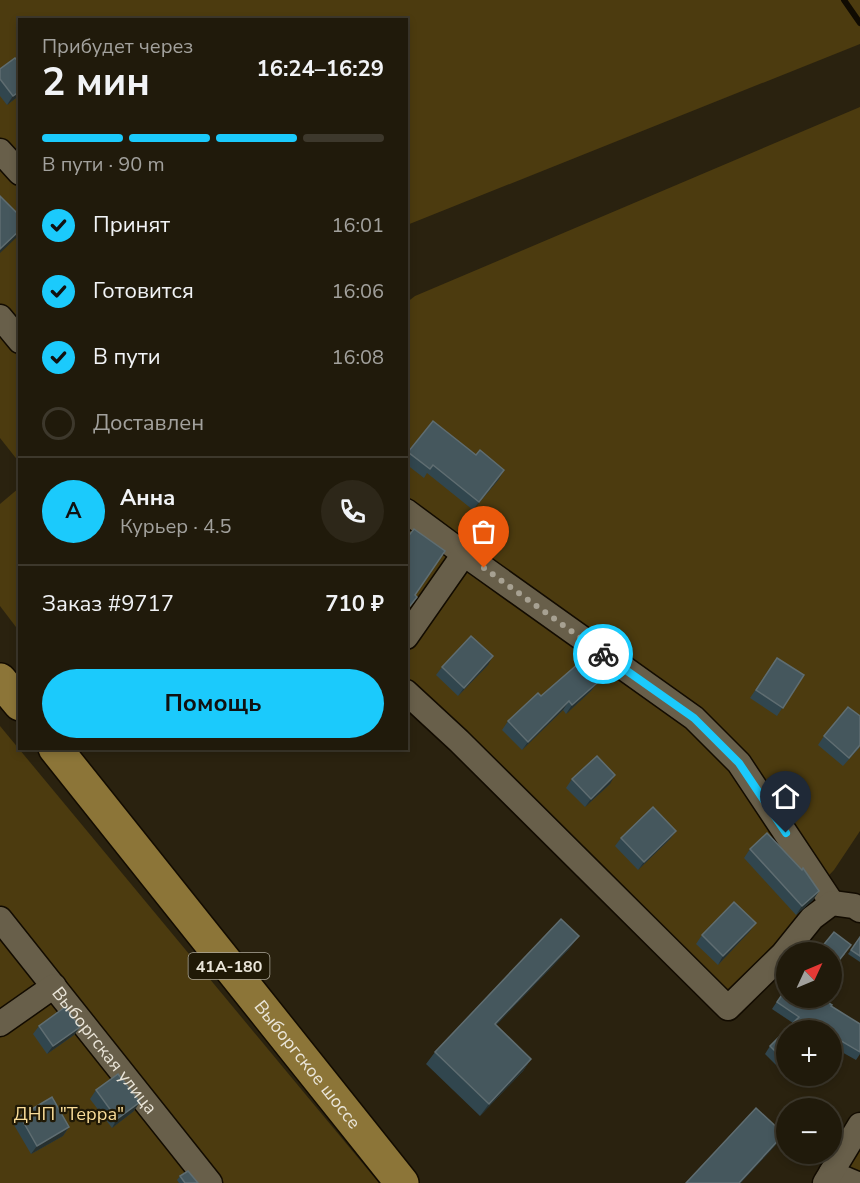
<!DOCTYPE html>
<html lang="ru">
<meta charset="utf-8">
<style>
body{margin:0;font-family:"Nunito Sans",sans-serif;background:#2d2719;color:#f1f3f6;height:100vh;display:flex;flex-direction:column;font-size:22px;white-space:nowrap}
*{box-sizing:border-box;margin:0}
p{font-size:20px;color:#a2a19d}
.icon{flex:none;width:33px;height:33px;fill:none;stroke:currentColor;stroke-width:2;stroke-linecap:round;stroke-linejoin:round}
.map{position:relative;flex:1;overflow:hidden}
.panel{position:absolute;left:18px;top:18px;width:390px;height:732px;display:flex;flex-direction:column;background:#201a0b;border-radius:0px;box-shadow:0 3px 9px #0003,0 0 0 2px #3d382c}
.panel>*{flex:none}
.needle{width:39px;rotate:46deg}
.controls{position:absolute;left:776px;top:942px;display:grid;gap:12px}
.controls a{display:grid;place-items:center;width:66px;height:66px;border-radius:50%;background:#201a0b;box-shadow:0 3px 9px #0003,0 0 0 2px #3d382c;font-size:30px}
.pin{position:absolute;display:grid;place-items:center;width:51px;height:51px;color:#fff;margin:-62px -26px;border-radius:50% 50% 50% 0;rotate:-45deg;box-shadow:0 0 6px #0007}
.pin .icon{rotate:45deg}
.courier{position:absolute;display:grid;place-items:center;width:60px;height:60px;margin:-30px;border:4px solid #1bcafc;border-radius:50%;background:#fff;color:#222;box-shadow:0 2px 8px #0007}
.overview em{font-style:normal;font-weight:700}
.overview div{display:flex;flex-direction:column-reverse}
.overview{display:flex;align-items:center;justify-content:space-between;height:102px;padding:0 24px}
h1{font-size:39px;font-weight:700;line-height:45px}
.bar{display:grid;grid-template-columns:repeat(4,1fr);gap:9px 6px;align-content:center;height:72px;padding:0 24px}
.bar i{height:8px;border-radius:4px;background:#3d382c}
.bar .active{background:#1bcafc}
.bar p{grid-column:span 4}
.line{display:flex;align-items:center;gap:15px;padding:0 24px;border-top:2px solid #3d382c}
.line div{flex:1}
.round{display:grid;place-items:center;flex:none;width:63px;height:63px;border-radius:32px;background:#2d2719}
ol{padding:0 24px;list-style:none}
li{display:flex;align-items:center;gap:18px;height:66px}
li p{margin-inline-start:auto}
li .icon{padding:6px;border-radius:50%;background:#1bcafc;color:#111;stroke-width:4}
li:last-child{color:#a2a19d}
li i{width:33px;height:33px;border:3px solid #3d382c;border-radius:50%}
.action{display:flex;gap:12px;margin-top:auto;padding:12px 24px}
.action a{flex:1;height:69px;border-radius:36px;background:#1bcafc;color:#111;font-size:24px;font-weight:700;line-height:69px;text-align:center}
.map>svg:first-child{display:block}
</style>
<div class="map">
<svg width="860" height="1183" viewBox="0 0 860 1183">
<rect width="100%" height="100%" fill="#2a220f"/>
<g fill="#4c3b0f">
<polygon points="0,0 860,0 860,44 407,225 406,20 20,20 19,462 0,438"/>
<polygon points="860,107 860,831 834,870 810,895 783,954 728,1008 407,695 406,303 415,296"/>
<polygon points="19,488 19,631 0,606 0,504"/>
<polygon points="0,726 379,1183 0,1183"/>
<polygon points="860,1143 860,1170 853,1179 845,1171"/>
</g>
<g fill="none" stroke-linecap="round" stroke-linejoin="round">
<polyline stroke="#100b02" stroke-width="6" points="844,0 860,23"/>
<g stroke="#120b00" stroke-width="27">
<g id="minor">
<polyline points="0,151 20,173"/>
<polyline points="0,317 20,341"/>
<polyline points="406,511 464,554 694,718 739,763 832,903"/>
<polyline points="406,637 464,554"/>
<polyline points="406,692 459,741 728,1008 783,954 812,918 832,903 854,906 860,910"/>
<path id="s1" d="M0,919L210,1183"/>
<polyline points="0,1024 54,986"/>
<polyline points="831,1173 855,1183"/>
<polyline points="825,1183 860,1125"/>
</g>
</g>
<g stroke="#120b00" stroke-width="36">
<g id="primary">
<polyline points="0,680 20,704"/>
<path id="s2" d="M55,748L402,1183"/>
</g>
</g>
<use href="#minor" stroke="#685f4a" stroke-width="24"/>
<use href="#primary" stroke="#8c7538" stroke-width="33"/>
</g>
<g fill="#31464e">
<polygon points="0,69 20,95 7,105 0,96"/>
<polygon points="433,421 499,479 473,510 427,473 424,478 406,464 406,455"/>
<polygon points="777,658 804,675 777,716 750,698"/>
<polygon points="488,665 458,696 436,675 442,667"/>
<polygon points="597,683 591,691 566,714 563,710 522,750 502,730 508,721 541,696"/>
<polygon points="824,736 860,747 843,766 818,745"/>
<polygon points="572,779 610,784 585,807 566,788"/>
<polygon points="676,831 670,839 638,870 615,846 621,838"/>
<polygon points="750,849 819,891 813,900 796,915 744,858"/>
<polygon points="750,931 718,965 696,944 702,935"/>
<polygon points="834,932 845,954 831,971 831,952 818,952"/>
<polygon points="860,937 860,962 848,954"/>
<polygon points="570,948 496,1025 531,1059 523,1071 480,1116 426,1064 435,1052"/>
<polygon points="786,988 831,1006 860,1024 860,1054 856,1060 831,1046 831,1030 786,1030 786,1075 765,1054 770,1046 793,1023 772,1009"/>
<polygon points="39,1026 80,1027 74,1035 47,1054 33,1034"/>
<polygon points="96,1090 134,1111 112,1128 90,1099"/>
<polygon points="20,1116 69,1127 63,1136 31,1154 14,1125"/>
<polygon points="180,1176 198,1183 179,1183 177,1180"/>
</g>
<g fill="#26302f">
<polygon points="20,91 20,95 7,105 13,96"/>
<polygon points="20,230 20,234 18,236 0,253 0,249"/>
<polygon points="504,470 499,479 473,510 479,502"/>
<polygon points="493,656 488,665 458,696 464,688"/>
<polygon points="597,683 591,691 566,714 572,705"/>
<polygon points="569,701 563,710 522,750 528,742"/>
<polygon points="615,775 610,784 585,807 591,799"/>
<polygon points="676,831 670,839 638,870 644,862"/>
<polygon points="819,891 813,900 796,915 802,906"/>
<polygon points="756,923 750,931 718,965 723,956"/>
<polygon points="579,936 570,948 486,1036 495,1024"/>
<polygon points="80,1027 74,1035 47,1054 53,1046"/>
<polygon points="531,1059 523,1071 480,1116 489,1104"/>
<polygon points="140,1102 134,1111 112,1128 117,1119"/>
<polygon points="69,1127 63,1136 31,1154 37,1146"/>
<polygon points="784,1134 775,1146 741,1183 739,1183"/>
</g>
<g fill="#45575d" stroke="#5f6d71" stroke-width="1.5">
<polygon points="15,58 20,63 20,91 13,96 0,79 0,69"/>
<polygon points="0,196 20,216 20,230 0,249"/>
<polygon points="433,421 476,455 480,450 504,470 479,502 433,465 430,469 408,452"/>
<polygon points="414,529 445,551 415,595 417,597 406,611 406,539"/>
<polygon points="471,636 493,656 464,688 442,667"/>
<polygon points="777,658 804,675 783,708 756,690"/>
<polygon points="579,663 597,683 572,705 569,701 528,742 508,721 538,693 541,696"/>
<polygon points="848,707 860,716 860,745 849,758 824,736"/>
<polygon points="597,756 615,775 591,799 572,779"/>
<polygon points="653,807 676,831 644,862 621,838"/>
<polygon points="767,833 802,870 803,868 819,891 802,906 750,849"/>
<polygon points="734,902 756,923 723,956 702,935"/>
<polygon points="561,919 579,936 495,1024 531,1059 489,1104 435,1052"/>
<polygon points="834,932 851,945 837,963 831,958 831,952 824,952 820,949"/>
<polygon points="860,937 860,956 851,950"/>
<polygon points="786,989 786,998 821,998 832,1005 831,1006 860,1024 860,1052 831,1035 831,1030 786,1030 786,1062 770,1046 799,1017 777,1002"/>
<polygon points="65,1007 80,1027 53,1046 39,1026"/>
<polygon points="118,1074 140,1102 117,1119 96,1090"/>
<polygon points="52,1097 69,1127 37,1146 20,1116"/>
<polygon points="756,1108 784,1134 739,1183 686,1183"/>
<polygon points="188,1171 198,1183 185,1183 180,1176"/>
</g>
<g fill="none" stroke-linecap="round" stroke-linejoin="round">
<polyline stroke="#a7a192" stroke-width="6" stroke-dasharray="0 10.8" points="484,568 603,654"/>
<polyline stroke="#1bcafc" stroke-width="8" points="603,654 694,718 739,763 786,833"/>
</g>
<g text-anchor="middle" stroke-width="4.5" stroke-linejoin="round" paint-order="stroke">
<rect fill="#201906" stroke="#ada89a" stroke-width="1.5" x="188.5" y="953" width="81" height="26" rx="4.5"/>
<g font-size="16" font-weight="bold" fill="#eae5d9">
<text x="229" y="972">41А-180</text>
</g>
<g font-size="18" fill="#eae5d9" stroke="#201906">
<text dy="6" stroke="none"><textPath href="#s1" startOffset="168">Выборгская улица</textPath></text>
<text dy="6" stroke="none"><textPath href="#s2" startOffset="405">Выборгское шоссе</textPath></text>
</g>
<g font-size="18" fill="#fadd99" stroke="#201906">
<text x="69" y="1120">ДНП "Терра"</text>
</g>
</g>
</svg>
<div class="controls">
<a><svg class="needle" viewBox="-14 -14 28 28"><path d="M0-13l5 13h-10z" fill="#e53935"/><path d="M0 13l5-13h-10z" fill="#a2a19d"/></svg></a>
<a>+</a>
<a>−</a>
</div>
<div class="pin" style="left:484px;top:568px;background:#ea580c"><svg class="icon" aria-label="bag" viewBox="0 0 24 24"><path d="M5 8h14l-1 12H6zM9 8a3 3 0 0 1 6 0"/></svg></div>
<div class="pin" style="left:786px;top:833px;background:#1f2937"><svg class="icon" aria-label="home" viewBox="0 0 24 24"><path d="M3 11l9-7 9 7M6 9v11h12V9"/></svg></div>
<div class="courier" style="left:603px;top:654px"><svg class="icon" aria-label="bike" viewBox="0 0 24 24"><circle cx="6" cy="16" r="4"/><circle cx="18" cy="16" r="4"/><path d="M6 16l4-8h5l3 8M10 8l3 8H6M13 5h3"/></svg></div>
<section class="panel">
<div class="overview"><div><h1>2 мин</h1><p>Прибудет через</p></div><em>16:24–16:29</em></div>
<div class="bar"><i class="active"></i><i class="active"></i><i class="active"></i><i></i><p>В пути · 90 m</p></div>
<ol>
<li><svg class="icon" aria-label="check" viewBox="0 0 24 24"><path d="M5 12l5 5 9-10"/></svg>Принят<p>16:01</p></li>
<li><svg class="icon" aria-label="check" viewBox="0 0 24 24"><path d="M5 12l5 5 9-10"/></svg>Готовится<p>16:06</p></li>
<li><svg class="icon" aria-label="check" viewBox="0 0 24 24"><path d="M5 12l5 5 9-10"/></svg>В пути<p>16:08</p></li>
<li><i></i>Доставлен</li>
</ol>
<div class="line" style="height:108px"><b class="round" style="background:#1bcafc;color:#111">А</b><div><b>Анна</b><p>Курьер · 4.5</p></div><a class="round"><svg class="icon" aria-label="phone" viewBox="0 0 24 24"><path d="M5 4h4l2 5-3 2q2 4 5 5l2-3 5 2v4C11 20 4 13 5 4z"/></svg></a></div>
<div class="line" style="height:78px"><div>Заказ #9717</div><b>710 ₽</b></div>
<div class="action"><a>Помощь</a></div>
</section>
</div>
